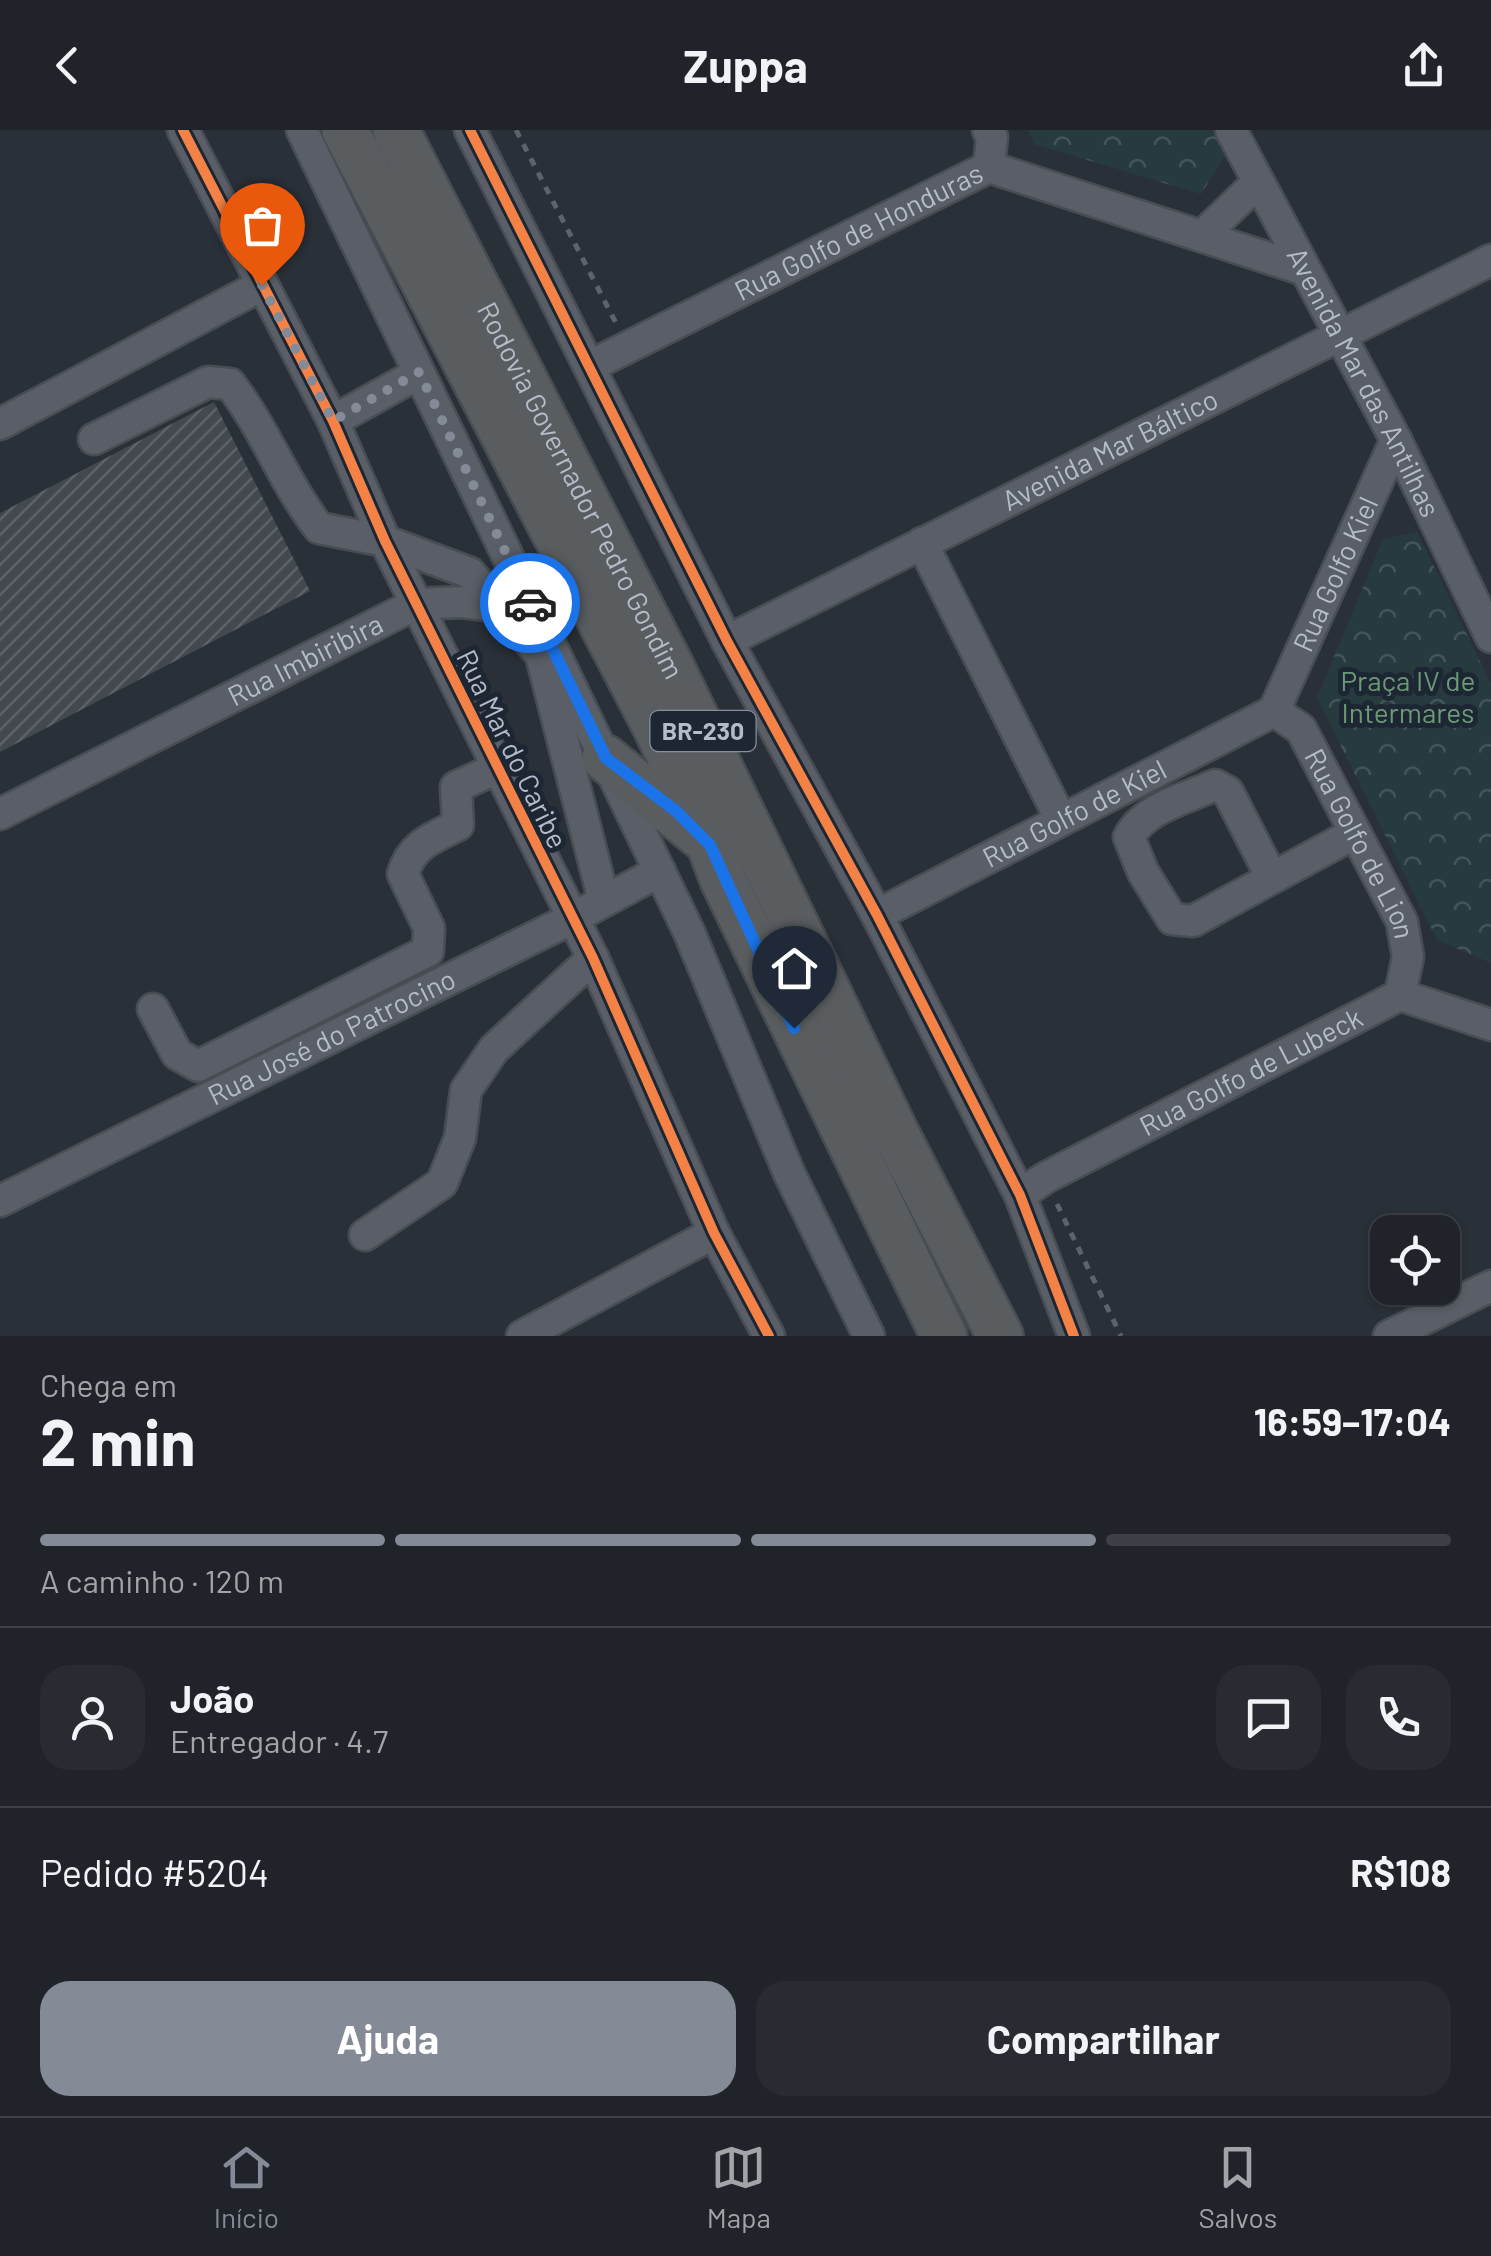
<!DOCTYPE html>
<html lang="pt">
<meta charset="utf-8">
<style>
body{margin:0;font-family:Barlow,sans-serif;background:#282c32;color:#f1f3f6;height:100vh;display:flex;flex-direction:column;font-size:38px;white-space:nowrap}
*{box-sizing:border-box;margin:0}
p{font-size:32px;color:#a2a4a8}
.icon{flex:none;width:55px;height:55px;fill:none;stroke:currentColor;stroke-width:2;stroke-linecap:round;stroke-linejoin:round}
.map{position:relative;height:1206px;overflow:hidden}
.details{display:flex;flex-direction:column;background:#20242a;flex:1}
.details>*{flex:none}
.buttons{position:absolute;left:1370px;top:1085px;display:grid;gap:20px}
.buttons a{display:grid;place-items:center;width:90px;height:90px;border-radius:20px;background:#20242a;box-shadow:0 2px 8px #0004,0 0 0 2px #3d4147;font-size:50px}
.pin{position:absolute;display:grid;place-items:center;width:85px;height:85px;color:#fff;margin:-102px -42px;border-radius:50% 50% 50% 0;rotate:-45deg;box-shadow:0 0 10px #0007}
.pin .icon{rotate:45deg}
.courier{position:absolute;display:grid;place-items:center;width:100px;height:100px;margin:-50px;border:8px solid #1a73e8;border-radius:50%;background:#fff;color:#222;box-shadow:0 2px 12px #0007}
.overview em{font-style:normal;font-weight:700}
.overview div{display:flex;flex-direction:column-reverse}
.overview{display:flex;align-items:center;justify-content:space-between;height:170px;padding:0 40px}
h1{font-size:65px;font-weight:700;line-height:75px}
.bar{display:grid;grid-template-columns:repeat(4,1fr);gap:15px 10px;align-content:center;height:120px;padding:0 40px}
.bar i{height:12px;border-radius:8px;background:#3d4147}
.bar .current{background:#848b96}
.bar p{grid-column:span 4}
.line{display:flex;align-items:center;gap:25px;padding:0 40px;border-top:2px solid #3d4147}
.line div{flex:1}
.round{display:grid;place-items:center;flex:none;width:105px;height:105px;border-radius:30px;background:#282c32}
.primary-button{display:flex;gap:20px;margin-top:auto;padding:20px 40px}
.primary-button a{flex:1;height:115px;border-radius:30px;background:#848b96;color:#fff;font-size:40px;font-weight:700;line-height:115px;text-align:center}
.primary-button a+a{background:#282c32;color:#f1f3f6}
header{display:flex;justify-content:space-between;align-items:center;height:130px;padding:0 40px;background:#20242a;font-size:45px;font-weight:700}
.tabs{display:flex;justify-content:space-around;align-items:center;height:140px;border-top:2px solid #3d4147;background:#20242a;font-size:28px;color:#a2a4a8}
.tabs a{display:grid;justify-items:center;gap:5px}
.tabs .current{color:#848b96}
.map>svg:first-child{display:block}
</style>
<header><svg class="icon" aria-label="back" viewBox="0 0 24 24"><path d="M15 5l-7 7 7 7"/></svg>Zuppa<svg class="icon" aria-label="share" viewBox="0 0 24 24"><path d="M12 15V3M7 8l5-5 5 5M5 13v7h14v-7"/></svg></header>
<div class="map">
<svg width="1491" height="1206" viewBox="0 0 1491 1206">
<defs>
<pattern id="park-crowns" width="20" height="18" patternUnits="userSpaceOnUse" patternTransform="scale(2.5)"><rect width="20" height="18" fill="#273a3e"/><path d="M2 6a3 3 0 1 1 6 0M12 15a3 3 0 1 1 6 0" fill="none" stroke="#445559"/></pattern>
<pattern id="building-hatch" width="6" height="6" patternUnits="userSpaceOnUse" patternTransform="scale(2.5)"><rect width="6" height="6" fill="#444950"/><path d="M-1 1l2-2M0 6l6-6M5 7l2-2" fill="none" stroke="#5d6168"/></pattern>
</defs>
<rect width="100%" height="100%" fill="#2a3038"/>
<g fill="url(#park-crowns)">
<polygon points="1028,0 1213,0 1226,25 1201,64 1034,14"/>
<polygon points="1417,402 1491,554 1491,833 1437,810 1317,568 1383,409"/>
</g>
<polygon fill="url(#building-hatch)" points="214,272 310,461 0,622 0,383"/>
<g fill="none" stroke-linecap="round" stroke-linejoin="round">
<g stroke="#484c53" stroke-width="35">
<g id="minor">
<polyline points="183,0 333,291 385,411 593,828 714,1103 769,1206"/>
<polyline points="302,0 689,802 789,1043 869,1206"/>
<polyline points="470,0 727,511 877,785 1020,1065 1074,1206"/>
<polyline points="988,0 992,7 989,37"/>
<path id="s1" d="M1231,0L1396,310L1491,507"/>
<polyline points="1202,106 1257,53"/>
<path id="s2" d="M592,235L989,37L1305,140"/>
<polyline points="333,291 419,243"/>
<polyline points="0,294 262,155"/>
<path d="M94,309L208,252L230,254C265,299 284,353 319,398L385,411L470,443L499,477"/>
<polyline points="922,413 1061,690"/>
<path id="s3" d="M727,511L1491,130"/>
<path id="s4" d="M1274,581L1301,599L1402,792L1408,827L1400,865"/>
<path id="s5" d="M1274,581L1396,310"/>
<path id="s6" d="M0,684L416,474L461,472L499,477L541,525L604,771"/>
<path d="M1271,746L1228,662L1215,655C1187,668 1144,678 1129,707L1143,742L1172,789L1193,791L1355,703"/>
<path id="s7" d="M877,785L1274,581"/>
<path d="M153,879L177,924L198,936L428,821L429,798L403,744C411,715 432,708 458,695L456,657L495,639"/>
<path id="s8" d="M1020,1065L1045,1048L1400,865L1491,895"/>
<path id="s9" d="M0,1071L571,789L660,741"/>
<polyline points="365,1105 442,1053 460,1008 466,960 494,919 593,828"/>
<polyline points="522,1206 714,1103"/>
<polyline points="1389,1206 1491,1156"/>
</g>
</g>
<g stroke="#474c53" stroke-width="50">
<g id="highway">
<polyline points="345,0 657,599 701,691 723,749 944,1206"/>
<path id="s10" d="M396,0L672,539L896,1004L1000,1206"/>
<polyline points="605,628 701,706"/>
</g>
</g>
<g stroke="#5d636a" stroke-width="5" stroke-dasharray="8 8" stroke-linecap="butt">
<polyline points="516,0 616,193"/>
<polyline points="1057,1074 1121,1206"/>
</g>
<use href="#minor" stroke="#5a5e66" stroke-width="30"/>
<use href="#highway" stroke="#5a5d60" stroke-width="45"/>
<g stroke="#1d2633" stroke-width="16">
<g id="cycleway">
<polyline points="183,0 333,291 385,411 593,828 714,1103 769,1206"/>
<polyline points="470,0 727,511 877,785 1020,1065 1074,1206"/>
</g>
</g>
<use href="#cycleway" stroke="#f48246" stroke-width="10"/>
</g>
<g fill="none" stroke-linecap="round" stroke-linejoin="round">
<polyline stroke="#848b96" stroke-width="10" stroke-dasharray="0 18" points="262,155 333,291 419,242 530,473"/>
<polyline stroke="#1a73e8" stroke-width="12" points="530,473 606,628 676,681 710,715 794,898"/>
</g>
<g text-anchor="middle" stroke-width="10" stroke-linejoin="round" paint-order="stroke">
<rect fill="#1d2633" stroke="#878f9c" stroke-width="2.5" x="650.5" y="581" width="105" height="40" rx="8"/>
<g font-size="25" font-weight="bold" fill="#b4bcc9">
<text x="703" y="610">BR-230</text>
</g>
<g font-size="28" fill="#b4bcc9" stroke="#1d2633">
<text dy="10" stroke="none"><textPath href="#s2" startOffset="298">Rua Golfo de Honduras</textPath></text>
<text dy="10" stroke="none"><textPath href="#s1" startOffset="285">Avenida Mar das Antilhas</textPath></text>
<text dy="10" stroke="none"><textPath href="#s3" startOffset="428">Avenida Mar Báltico</textPath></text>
<text dy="10" stroke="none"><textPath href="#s10" startOffset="405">Rodovia Governador Pedro Gondim</textPath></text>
<text dy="10" stroke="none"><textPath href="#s5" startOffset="150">Rua Golfo Kiel</textPath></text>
<text dy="10" stroke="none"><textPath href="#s6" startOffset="342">Rua Imbiribira</textPath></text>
<text transform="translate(512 619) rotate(64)" y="10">Rua Mar do Caribe</text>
<text dy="10" stroke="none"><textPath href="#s7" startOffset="222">Rua Golfo de Kiel</textPath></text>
<text dy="10" stroke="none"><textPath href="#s4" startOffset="162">Rua Golfo de Lion</textPath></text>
<text dy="10" stroke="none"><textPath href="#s9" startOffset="370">Rua José do Patrocino</textPath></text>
<text dy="10" stroke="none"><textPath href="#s8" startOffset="262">Rua Golfo de Lubeck</textPath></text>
</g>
<g font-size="28" fill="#6b9a76" stroke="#1d2633">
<text x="1408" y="561">Praça IV de<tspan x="1408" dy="32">Intermares</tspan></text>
</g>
</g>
</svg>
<div class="buttons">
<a><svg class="icon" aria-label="locate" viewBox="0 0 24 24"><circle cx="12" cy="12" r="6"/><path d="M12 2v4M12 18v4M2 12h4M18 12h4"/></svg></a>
</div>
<div class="pin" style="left:262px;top:155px;background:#ea580c"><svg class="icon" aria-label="bag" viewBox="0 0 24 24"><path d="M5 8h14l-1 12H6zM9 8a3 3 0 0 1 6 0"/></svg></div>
<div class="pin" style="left:794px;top:898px;background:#1f2937"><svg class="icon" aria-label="home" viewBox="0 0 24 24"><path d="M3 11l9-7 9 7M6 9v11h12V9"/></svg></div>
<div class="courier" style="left:530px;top:473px"><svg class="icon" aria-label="car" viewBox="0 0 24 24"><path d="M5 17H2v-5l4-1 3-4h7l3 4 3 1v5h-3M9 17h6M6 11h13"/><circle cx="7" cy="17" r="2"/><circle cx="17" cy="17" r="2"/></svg></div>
</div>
<section class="details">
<div class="overview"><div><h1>2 min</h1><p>Chega em</p></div><em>16:59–17:04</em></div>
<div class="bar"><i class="current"></i><i class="current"></i><i class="current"></i><i></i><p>A caminho · 120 m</p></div>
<div class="line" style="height:180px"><a class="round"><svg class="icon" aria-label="person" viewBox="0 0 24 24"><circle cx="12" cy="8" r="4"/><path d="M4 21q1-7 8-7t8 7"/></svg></a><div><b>João</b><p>Entregador · 4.7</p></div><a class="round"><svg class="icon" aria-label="chat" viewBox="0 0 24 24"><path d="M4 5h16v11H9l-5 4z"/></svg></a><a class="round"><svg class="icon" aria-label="phone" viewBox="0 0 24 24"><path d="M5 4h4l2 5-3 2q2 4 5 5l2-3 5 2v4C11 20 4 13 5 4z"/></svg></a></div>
<div class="line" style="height:130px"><div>Pedido #5204</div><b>R$108</b></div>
<div class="primary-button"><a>Ajuda</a><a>Compartilhar</a></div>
</section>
<nav class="tabs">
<a class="current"><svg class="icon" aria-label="home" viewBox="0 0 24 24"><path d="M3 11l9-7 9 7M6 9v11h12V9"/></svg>Início</a>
<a><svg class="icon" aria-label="map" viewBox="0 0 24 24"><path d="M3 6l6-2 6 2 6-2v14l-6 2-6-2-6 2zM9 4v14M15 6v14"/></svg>Mapa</a>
<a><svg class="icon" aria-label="saved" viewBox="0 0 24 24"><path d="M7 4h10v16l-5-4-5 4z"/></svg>Salvos</a>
</nav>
